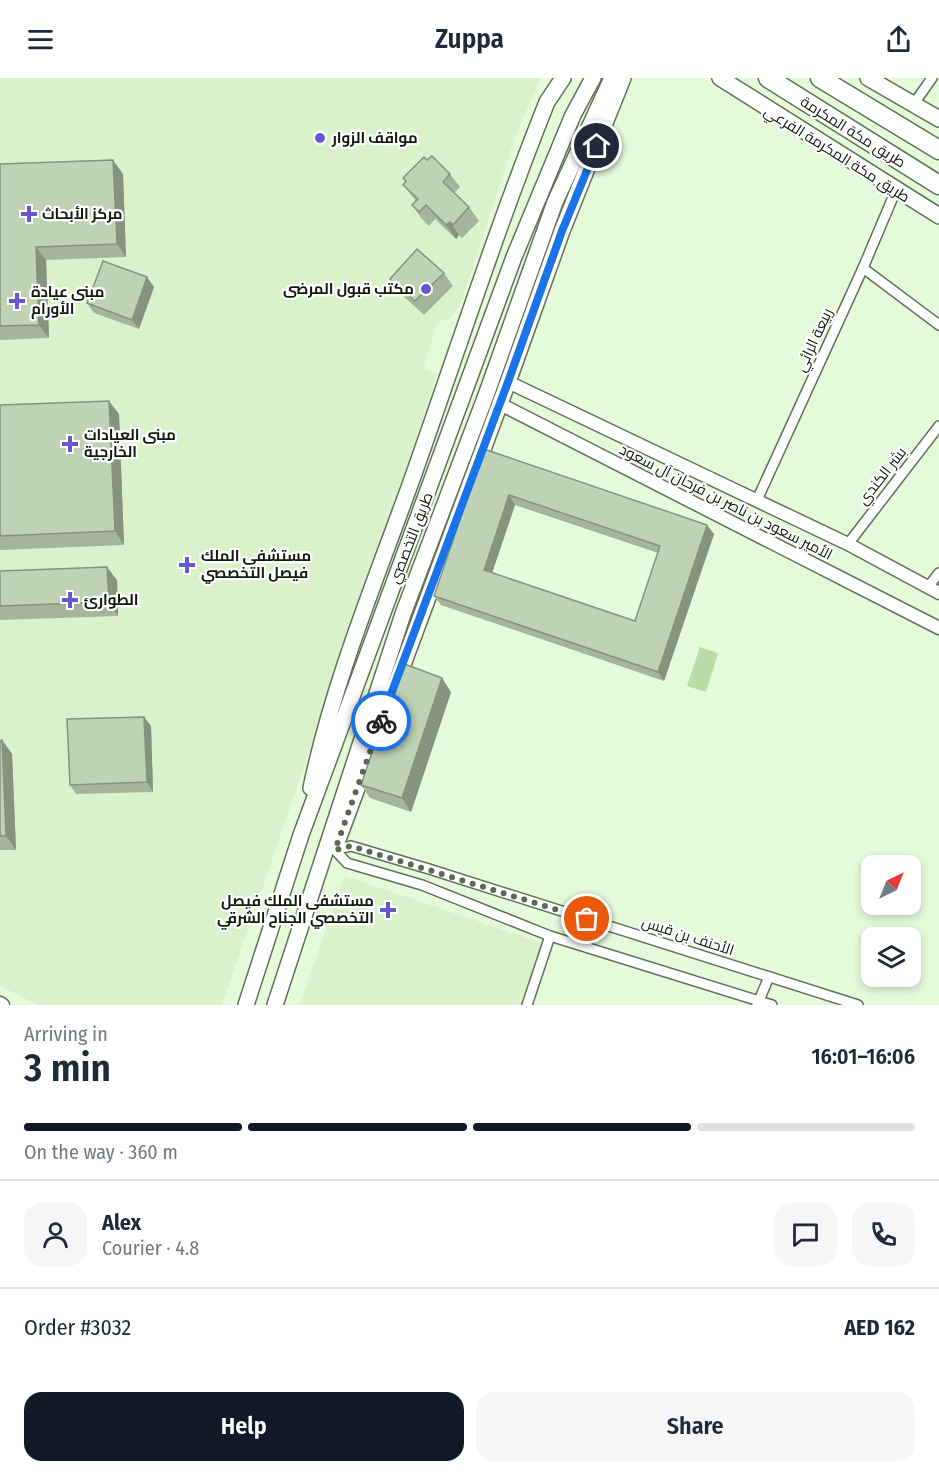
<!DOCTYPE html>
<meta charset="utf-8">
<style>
body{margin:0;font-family:"Fira Sans Condensed",Cairo,sans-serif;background:#f6f6f7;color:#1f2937;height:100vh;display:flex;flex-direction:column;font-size:22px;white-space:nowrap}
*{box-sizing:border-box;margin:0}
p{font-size:20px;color:#747a83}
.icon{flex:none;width:33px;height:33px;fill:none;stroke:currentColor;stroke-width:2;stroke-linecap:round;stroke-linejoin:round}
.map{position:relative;height:927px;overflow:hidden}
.sheet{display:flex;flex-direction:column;background:#fff;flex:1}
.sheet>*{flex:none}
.needle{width:39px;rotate:43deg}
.fabs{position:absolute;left:861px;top:777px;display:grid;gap:12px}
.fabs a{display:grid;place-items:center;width:60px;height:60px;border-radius:12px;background:#fff;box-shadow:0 3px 9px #0003;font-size:30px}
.pin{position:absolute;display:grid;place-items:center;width:51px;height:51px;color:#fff;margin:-26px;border:3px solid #fff;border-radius:50%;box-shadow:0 2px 6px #0007}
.courier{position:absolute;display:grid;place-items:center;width:60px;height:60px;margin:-30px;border:4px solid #1a73e8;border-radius:50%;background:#fff;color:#222;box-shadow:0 2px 8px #0007}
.overview em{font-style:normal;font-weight:600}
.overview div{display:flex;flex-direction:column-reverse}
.overview{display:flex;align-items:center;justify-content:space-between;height:102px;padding:0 24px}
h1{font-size:39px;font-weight:600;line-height:45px}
.bar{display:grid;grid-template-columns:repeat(4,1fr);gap:9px 6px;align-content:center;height:72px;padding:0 24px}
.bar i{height:8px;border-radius:4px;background:#e0e1e3}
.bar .selected{background:#111827}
.bar p{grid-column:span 4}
.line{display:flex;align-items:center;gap:15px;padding:0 24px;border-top:2px solid #e0e1e3}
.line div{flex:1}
.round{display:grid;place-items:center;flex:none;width:63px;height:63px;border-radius:18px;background:#f6f6f7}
.cta{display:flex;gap:12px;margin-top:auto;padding:12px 24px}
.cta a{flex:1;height:69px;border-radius:18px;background:#111827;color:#fff;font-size:24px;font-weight:600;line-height:69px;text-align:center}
.cta a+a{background:#f6f6f7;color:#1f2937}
header{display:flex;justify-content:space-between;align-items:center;height:78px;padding:0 24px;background:#fff;font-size:27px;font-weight:600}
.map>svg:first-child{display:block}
</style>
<header><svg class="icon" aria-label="menu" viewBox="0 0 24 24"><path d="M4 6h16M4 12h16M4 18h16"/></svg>Zuppa<svg class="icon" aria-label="share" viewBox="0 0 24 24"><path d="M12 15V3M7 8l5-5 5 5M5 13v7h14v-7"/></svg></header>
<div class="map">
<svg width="939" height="927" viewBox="0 0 939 927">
<rect width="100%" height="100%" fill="#e5f9db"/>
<g fill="#d9f2cc">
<polygon points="0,0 541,0 516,56 461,225 450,241 437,244 423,291 437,296 395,425 222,927 38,927 0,908"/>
<polygon points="344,798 542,865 520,927 300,927"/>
</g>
<polygon fill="#badca7" points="700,569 718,575 706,614 687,608"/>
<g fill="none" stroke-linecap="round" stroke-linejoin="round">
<g stroke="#617258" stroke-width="12">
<g id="minor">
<polyline points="913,27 932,0"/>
<polyline points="863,190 939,247"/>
<polyline points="757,422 863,190 896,112"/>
<polyline points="848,466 939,348"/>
<polyline points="928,509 939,495"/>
<polyline points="527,927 550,858"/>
<polyline points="757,927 769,899"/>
<polyline points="772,927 550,858 422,807 347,785 335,772 351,768 429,791 858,927"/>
</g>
</g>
<g stroke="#617258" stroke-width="15">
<g id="tertiary">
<polyline points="508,304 848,466 939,515"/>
<polyline points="500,326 939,550"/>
<polyline points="0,925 3,927"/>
</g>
</g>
<g stroke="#617258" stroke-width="18">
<g id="primary">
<polyline points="720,0 939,138"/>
<polyline points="868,0 939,41"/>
<path d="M311,710C333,605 375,504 411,404C456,277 497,149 547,24L563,0"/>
<polyline points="336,767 508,304 562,153 623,0"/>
<polyline points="246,927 301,757 514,179 573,37 593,0"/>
<polyline points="275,927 403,536 485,320 555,124 612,0"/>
</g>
</g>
<g stroke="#617258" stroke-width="21">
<g id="motorway">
<polyline points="768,0 939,107"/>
<polyline points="820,0 939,72"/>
</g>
</g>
<use href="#minor" stroke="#fff" stroke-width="9"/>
<use href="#tertiary" stroke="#fff" stroke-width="12"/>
<use href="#primary" stroke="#fff" stroke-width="15"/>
<use href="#motorway" stroke="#fff" stroke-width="18"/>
</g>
<g fill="#a4b59b" fill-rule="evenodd">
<polygon points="427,82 450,96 460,109 454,115 469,129 479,143 462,160 459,157 456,161 435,141 429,148 422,141 412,127 416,123 403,107 406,104 403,100"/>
<polygon points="0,86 123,96 126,179 46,182 49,260 0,262"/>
<polygon points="444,195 453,208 424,237 399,214 390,201"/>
<polygon points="154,209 139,251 94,235 87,225"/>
<polygon points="0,319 0,327 119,336 124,467 0,472"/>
<path d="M484,371L714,456L664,603L441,527L434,518ZM515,427L658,475L635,543L492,495Z"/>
<polygon points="0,493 117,502 118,538 0,542"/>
<polygon points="451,614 411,734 370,720 361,707"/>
<polygon points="144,639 151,648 153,714 76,716 70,707"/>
<polygon points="2,662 12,676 16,772 0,772 0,663"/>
</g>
<g fill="#86937e">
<polygon points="113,82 123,96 126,179 117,166"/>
<polygon points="450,144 459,157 456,161 446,147"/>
<polygon points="36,169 46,182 49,260 39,247"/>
<polygon points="147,199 154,209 139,251 132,242"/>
<polygon points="109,323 119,336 124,467 115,453"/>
<polygon points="509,417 515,427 490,501 484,492"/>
<polygon points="707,447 714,456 664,603 658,594"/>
<polygon points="107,489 117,502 118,538 109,524"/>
<polygon points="442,600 451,614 411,734 402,720"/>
<polygon points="144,639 151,648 153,714 147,704"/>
<polygon points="2,662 12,676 16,772 6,758"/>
</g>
<g fill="#bfd2b4" stroke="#86937e" stroke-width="1.5" fill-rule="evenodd">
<polygon points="432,78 450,96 443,104 469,129 453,147 450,144 446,147 426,127 419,134 412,127 418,121 403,107 406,103 403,100 424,79 427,82"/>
<polygon points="113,82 117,166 36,169 39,247 0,248 0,86"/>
<polygon points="417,171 444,195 415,223 390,201"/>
<polygon points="103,183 147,199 132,242 87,225"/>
<polygon points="109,323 115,453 0,458 0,327"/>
<path d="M484,371L707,447L658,594L434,518ZM509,417L660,468L635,543L484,492Z"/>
<polygon points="107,489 109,524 0,528 0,493"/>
<polygon points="402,585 442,600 402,720 361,707"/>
<polygon points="144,639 147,704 70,707 67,641"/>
<polygon points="2,662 6,758 0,758 0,663"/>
</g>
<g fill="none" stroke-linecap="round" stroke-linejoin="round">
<polyline stroke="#5c6756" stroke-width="6" stroke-dasharray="0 10.8" points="381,643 335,772 351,768 587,841"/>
<polyline stroke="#1a73e8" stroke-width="8" points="381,643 508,304 562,153 597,68"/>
</g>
<g fill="#6758d1" stroke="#fff" stroke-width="2">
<circle cx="320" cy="60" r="6"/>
<path d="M26 127h6v6h6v6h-6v6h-6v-6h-6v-6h6z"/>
<circle cx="426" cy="211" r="6"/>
<path d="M14 214h6v6h6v6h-6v6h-6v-6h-6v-6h6z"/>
<path d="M67 357h6v6h6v6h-6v6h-6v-6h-6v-6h6z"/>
<path d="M184 478h6v6h6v6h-6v6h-6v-6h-6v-6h6z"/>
<path d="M67 513h6v6h6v6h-6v6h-6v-6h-6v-6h6z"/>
<path d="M385 823h6v6h6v6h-6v6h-6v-6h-6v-6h6z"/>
</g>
<g text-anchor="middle" stroke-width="4.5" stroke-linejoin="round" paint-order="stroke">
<g font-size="15" fill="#12190e" stroke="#fff">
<text transform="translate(853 54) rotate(32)" y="5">طريق مكة المكرمة</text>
<text transform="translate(837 76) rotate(32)" y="5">طريق مكة المكرمة الفرعي</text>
<text transform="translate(814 262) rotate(-65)" y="5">ربيعة الرائي</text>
<text transform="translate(882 398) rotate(-52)" y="5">بشر الكندي</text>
<text transform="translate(726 424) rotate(27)" y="5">الأمير سعود بن ناصر بن فرحان آل سعود</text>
<text transform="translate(411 460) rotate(-69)" y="5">طريق التخصصي</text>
<text transform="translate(688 858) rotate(18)" y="5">الأحنف بن قيس</text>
</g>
<g font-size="15" font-weight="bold" fill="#12190e" stroke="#fff" text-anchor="start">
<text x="332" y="65">مواقف الزوار</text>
<text x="42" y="141">مركز الأبحاث</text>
<text x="414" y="216" text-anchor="end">مكتب قبول المرضى</text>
<text x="31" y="219">مبنى عيادة<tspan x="31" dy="17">الأورام</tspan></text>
<text x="84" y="362">مبنى العيادات<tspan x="84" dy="17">الخارجية</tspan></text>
<text x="201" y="483">مستشفى الملك<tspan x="201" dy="17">فيصل التخصصي</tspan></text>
<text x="84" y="527">الطوارئ</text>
<text x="374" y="828" text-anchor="end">مستشفى الملك فيصل<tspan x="374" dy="17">التخصصي الجناح الشرقي</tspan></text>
</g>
</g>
</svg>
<div class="fabs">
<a><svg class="needle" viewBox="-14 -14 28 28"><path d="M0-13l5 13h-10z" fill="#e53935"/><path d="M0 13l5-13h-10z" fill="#747a83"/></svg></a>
<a><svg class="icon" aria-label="layers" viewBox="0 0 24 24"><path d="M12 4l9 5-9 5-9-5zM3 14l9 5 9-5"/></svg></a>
</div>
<div class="pin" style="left:587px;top:841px;background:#ea580c"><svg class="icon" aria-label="bag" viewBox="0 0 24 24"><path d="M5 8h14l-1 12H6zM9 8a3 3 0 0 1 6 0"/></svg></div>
<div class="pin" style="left:597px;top:68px;background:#1f2937"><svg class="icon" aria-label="home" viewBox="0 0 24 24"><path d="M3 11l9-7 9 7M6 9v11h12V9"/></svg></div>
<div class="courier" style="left:381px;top:643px"><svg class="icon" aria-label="bike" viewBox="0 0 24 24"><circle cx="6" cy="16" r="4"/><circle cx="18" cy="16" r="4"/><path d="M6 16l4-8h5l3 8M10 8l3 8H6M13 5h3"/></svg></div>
</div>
<section class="sheet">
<div class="overview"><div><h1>3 min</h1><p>Arriving in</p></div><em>16:01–16:06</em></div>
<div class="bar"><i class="selected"></i><i class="selected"></i><i class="selected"></i><i></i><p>On the way · 360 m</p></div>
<div class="line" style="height:108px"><a class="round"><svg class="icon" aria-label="person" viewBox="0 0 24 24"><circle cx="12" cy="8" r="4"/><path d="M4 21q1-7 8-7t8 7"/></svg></a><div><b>Alex</b><p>Courier · 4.8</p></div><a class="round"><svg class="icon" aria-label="chat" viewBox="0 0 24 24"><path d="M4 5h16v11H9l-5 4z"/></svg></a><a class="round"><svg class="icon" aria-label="phone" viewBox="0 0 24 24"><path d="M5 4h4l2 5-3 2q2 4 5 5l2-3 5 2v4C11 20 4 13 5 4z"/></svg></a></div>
<div class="line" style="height:78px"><div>Order #3032</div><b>AED 162</b></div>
<div class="cta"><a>Help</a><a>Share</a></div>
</section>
